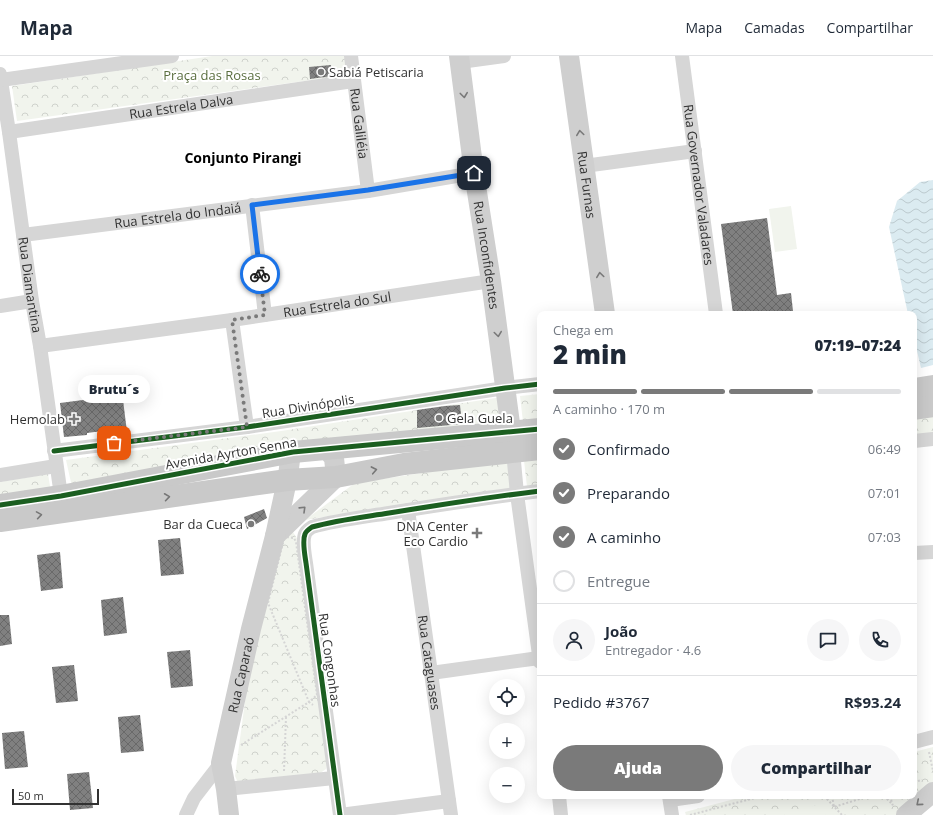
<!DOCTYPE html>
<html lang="pt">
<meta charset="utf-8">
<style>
body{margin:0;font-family:"Open Sans",sans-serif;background:#f6f6f7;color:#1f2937;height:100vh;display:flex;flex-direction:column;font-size:15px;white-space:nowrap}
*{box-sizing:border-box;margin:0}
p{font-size:13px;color:#747a83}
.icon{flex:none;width:22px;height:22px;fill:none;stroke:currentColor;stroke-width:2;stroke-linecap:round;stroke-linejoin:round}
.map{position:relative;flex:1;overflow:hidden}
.side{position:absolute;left:537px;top:255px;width:380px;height:488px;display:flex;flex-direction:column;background:#fff;border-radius:8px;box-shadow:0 4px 16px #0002}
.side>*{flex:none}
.tools{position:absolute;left:489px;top:623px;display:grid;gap:8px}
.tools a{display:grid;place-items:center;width:36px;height:36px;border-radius:50%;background:#fff;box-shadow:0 4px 16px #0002;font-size:20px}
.scale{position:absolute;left:12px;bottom:10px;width:87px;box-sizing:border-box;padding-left:4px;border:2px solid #323232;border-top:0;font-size:11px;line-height:14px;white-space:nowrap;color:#323232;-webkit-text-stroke:3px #fff;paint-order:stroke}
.pin{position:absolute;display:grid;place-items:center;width:34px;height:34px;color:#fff;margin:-17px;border-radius:8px;box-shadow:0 2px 6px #0006}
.courier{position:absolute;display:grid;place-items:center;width:40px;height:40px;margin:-20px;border:3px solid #1a73e8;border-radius:50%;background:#fff;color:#222;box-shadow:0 1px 5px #0007}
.bubble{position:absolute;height:28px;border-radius:14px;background:#fff;box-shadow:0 4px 16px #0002;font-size:13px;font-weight:800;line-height:28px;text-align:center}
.overview em{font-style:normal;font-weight:800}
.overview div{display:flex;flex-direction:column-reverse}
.overview{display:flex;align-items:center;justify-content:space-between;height:68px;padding:0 16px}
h1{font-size:26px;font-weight:800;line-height:30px}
.bar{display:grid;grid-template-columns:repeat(4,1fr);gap:6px 4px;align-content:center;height:48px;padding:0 16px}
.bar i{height:5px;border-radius:3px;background:#e0e1e3}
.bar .active{background:#7a7a7a}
.bar p{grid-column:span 4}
.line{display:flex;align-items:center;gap:10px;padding:0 16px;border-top:1px solid #e0e1e3}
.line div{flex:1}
.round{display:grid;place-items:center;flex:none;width:42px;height:42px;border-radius:21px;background:#f6f6f7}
ol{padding:0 16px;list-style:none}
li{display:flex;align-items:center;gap:12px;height:44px}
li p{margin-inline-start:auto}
li .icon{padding:4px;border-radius:50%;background:#7a7a7a;color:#fff;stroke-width:4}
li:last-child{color:#747a83}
li i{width:22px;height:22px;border:2px solid #e0e1e3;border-radius:50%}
.primary-button{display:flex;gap:8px;margin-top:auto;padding:8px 16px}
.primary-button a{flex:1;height:46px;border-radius:24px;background:#7a7a7a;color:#fff;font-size:16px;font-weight:800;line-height:46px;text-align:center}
.primary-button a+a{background:#f6f6f7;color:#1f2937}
header{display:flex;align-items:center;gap:24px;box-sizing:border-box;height:56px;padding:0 20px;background:#fff;border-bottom:1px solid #e0e1e3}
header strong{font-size:19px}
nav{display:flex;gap:22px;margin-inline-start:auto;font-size:14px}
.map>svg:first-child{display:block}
</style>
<header>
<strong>Mapa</strong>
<nav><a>Mapa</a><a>Camadas</a><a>Compartilhar</a></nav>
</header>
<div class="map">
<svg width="933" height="759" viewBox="0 0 933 759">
<defs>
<pattern id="park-crowns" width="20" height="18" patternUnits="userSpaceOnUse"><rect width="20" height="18" fill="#f1f4ed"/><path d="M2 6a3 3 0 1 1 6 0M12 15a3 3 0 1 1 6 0" fill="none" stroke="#cfd2cc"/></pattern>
<pattern id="water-waves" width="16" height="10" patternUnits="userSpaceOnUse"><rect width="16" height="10" fill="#dbebf1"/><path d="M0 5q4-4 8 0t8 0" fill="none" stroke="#bccacf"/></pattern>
<pattern id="building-cross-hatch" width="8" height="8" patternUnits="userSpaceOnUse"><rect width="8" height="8" fill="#808080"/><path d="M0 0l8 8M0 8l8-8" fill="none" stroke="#696969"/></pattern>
</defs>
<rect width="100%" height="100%" fill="#fff"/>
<g fill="url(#park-crowns)">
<polygon points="212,0 346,0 348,19 17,65 12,30"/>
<polygon points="540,338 540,364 523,366 520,340"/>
<polygon points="502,341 506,373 282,388 234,394 205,404 72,431 66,404 281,375"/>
<polygon points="933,358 933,377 914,380 914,361"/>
<polygon points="540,400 540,431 527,430 524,405"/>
<polygon points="509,404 511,432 305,464 355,427"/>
<polygon points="48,418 51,436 0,444 0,426"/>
<polygon points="293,476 298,484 327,706 326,713 319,718 240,731 235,720 248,623 282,480"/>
<polygon points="933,691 933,734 905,759 686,759 685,756 746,740 914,740 914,696"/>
</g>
<g fill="#f1f4ed">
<polygon points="791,150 797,193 775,196 769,153"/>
<polygon points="823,747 826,759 782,759"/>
</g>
<polygon fill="url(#water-waves)" points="933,124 933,309 921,312 914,282 914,258 908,258 889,171 897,145 920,126"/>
<g fill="url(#building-cross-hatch)">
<polygon points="331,9 332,20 310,23 309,11"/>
<polygon points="767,162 777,239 791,237 793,255 781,256 781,258 733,258 721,168"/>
<polygon points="122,336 127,376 110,378 110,374 87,377 87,379 64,381 60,347 106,341 106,338"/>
<polygon points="460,349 462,368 417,372 417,354 445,350"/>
<polygon points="264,453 267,462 247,473 244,461"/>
<polygon points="180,482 184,518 161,520 158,484"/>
<polygon points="60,496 63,532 41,535 37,499"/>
<polygon points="123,541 127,577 104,580 101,544"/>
<polygon points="0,559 9,559 12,588 0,590"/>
<polygon points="190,594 193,630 171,632 167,596"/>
<polygon points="74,609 78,645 56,647 52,611"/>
<polygon points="140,659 144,695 121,697 118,661"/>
<polygon points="24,675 28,711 5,713 2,677"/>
<polygon points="89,716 93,752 70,754 67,718"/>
</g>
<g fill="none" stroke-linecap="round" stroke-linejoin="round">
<g stroke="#d5d5d5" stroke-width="2" stroke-dasharray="2 2" stroke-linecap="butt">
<polygon points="287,481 294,482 296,486 317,639 309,646 268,547 284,483"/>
<polyline points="241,689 309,646 313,649"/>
<polyline points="929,696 933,715"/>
<polyline points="284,715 286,661"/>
<polyline points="914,726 922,724"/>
<polyline points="824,740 842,759"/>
<polyline points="832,740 834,751 869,740"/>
<polyline points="884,740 891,747"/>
<polyline points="890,740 893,750"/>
<polyline points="690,759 762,740"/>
</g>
<g stroke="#d6d6d6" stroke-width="14">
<path id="s1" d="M351,0L368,135"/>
<path id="s2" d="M682,0L716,258"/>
<polyline points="460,6 504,0"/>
<path id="s3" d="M0,18L9,76L32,245L40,290L61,440"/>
<polyline points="1,24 172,0"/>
<path id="s4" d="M9,76L353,25"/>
<polyline points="584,110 695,95"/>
<polyline points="252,149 265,259"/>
<path id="s5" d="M23,179L368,135L474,117"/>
<polyline points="0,250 32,245"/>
<polyline points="232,264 247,371"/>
<path id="s6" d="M40,290L232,264L491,225"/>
<polyline points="914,385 933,383"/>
<polyline points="54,395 247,371 505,332 540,328"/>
<polyline points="513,395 517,438 540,606"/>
<polyline points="0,419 56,410"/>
<path id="s7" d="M408,454L431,617L451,759"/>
<polyline points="914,497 933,496"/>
<polyline points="431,617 539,602"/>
<polyline points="914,686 933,681"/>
<polyline points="226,733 334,722"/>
<polyline points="559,740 561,759"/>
<polyline points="669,740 672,759"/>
<polyline points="670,744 698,740"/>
<polyline points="186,759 194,742 221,707"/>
<path d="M340,759L306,507C305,500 302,485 305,478C306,475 309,473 312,471C337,464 364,461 389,457C439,449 490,441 540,435"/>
<polyline points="340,759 449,745"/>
</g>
<g stroke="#cfcfcf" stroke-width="20">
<path id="s8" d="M459,0L474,117L491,225L511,375"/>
<path id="s9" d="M569,0L605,258"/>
<polyline points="275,480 336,421 334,402 327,393"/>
<path id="s10" d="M229,759L226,733L221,707L251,573L275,480L288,420L290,404L293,396"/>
<polyline points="906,759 933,736"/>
</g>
<g stroke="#c9c9c9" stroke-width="22">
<polyline points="914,333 933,330"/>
<polyline points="914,353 933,350"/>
<polyline points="0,449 61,440 293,396 540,373"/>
<polyline points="0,465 287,424 336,421 404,408 540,393"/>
</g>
<g stroke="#fff" stroke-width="8">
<g id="cycleway">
<polyline points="54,395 247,371 505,332 540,328"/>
<polyline points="0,449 61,440 293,396 540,373"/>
<path d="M340,759L306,507C305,500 302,485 305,478C306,475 309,473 312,471C337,464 364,461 389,457C439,449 490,441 540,435"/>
</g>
</g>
<use href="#cycleway" stroke="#1b5e20" stroke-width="5"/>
</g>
<defs><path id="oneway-chevron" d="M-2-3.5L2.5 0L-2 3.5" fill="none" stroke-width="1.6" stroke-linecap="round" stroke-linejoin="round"/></defs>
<g stroke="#797979">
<use href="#oneway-chevron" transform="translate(464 39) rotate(83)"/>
<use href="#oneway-chevron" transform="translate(580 77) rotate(-98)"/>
<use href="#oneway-chevron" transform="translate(600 219) rotate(-98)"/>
<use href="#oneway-chevron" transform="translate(498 278) rotate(82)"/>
<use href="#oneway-chevron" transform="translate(303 453) rotate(-44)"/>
<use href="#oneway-chevron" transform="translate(919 747) rotate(140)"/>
</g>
<g stroke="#767676">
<use href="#oneway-chevron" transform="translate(374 414) rotate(-11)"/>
<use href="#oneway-chevron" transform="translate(167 441) rotate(-8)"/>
<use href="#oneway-chevron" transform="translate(39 459) rotate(-9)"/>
</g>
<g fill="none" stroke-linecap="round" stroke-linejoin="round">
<polyline stroke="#7a7a7a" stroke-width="4" stroke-dasharray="0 7.2" points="114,387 247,371 232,264 265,259 260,218"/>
<polyline stroke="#1a73e8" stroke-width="5" points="260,218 252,149 368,134 474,117"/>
</g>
<g fill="#7a7a7a" stroke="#fff" stroke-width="1.5">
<circle cx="321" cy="16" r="4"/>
<circle cx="439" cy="362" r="4"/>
<path d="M72 357h4v4h4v4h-4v4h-4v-4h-4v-4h4z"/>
<circle cx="251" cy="468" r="4"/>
<path d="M475 471h4v4h4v4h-4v4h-4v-4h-4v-4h4z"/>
</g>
<g text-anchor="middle" stroke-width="4" stroke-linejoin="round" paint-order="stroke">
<g font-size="13" fill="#323232" stroke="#fff" text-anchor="end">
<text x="329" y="21" text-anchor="start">Sabiá Petiscaria</text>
<text x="447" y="367" text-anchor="start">Gela Guela</text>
<text x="65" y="368">Hemolab</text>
<text x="243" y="473">Bar da Cueca</text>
<text x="468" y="475">DNA Center<tspan x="468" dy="15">Eco Cardio</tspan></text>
</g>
<g font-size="13" fill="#5a6e3f" stroke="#fff">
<text x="212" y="24">Praça das Rosas</text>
</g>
<g font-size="13" fill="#323232" stroke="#fff">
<text dy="5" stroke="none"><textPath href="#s4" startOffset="174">Rua Estrela Dalva</textPath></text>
<text dy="5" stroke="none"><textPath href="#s1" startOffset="68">Rua Galiléia</textPath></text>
<text dy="5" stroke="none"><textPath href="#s9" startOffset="130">Rua Furnas</textPath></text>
<text dy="5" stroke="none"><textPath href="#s2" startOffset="130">Rua Governador Valadares</textPath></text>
<text dy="5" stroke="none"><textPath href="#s5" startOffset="156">Rua Estrela do Indaiá</textPath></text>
<text dy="5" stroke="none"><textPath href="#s8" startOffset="201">Rua Inconfidentes</textPath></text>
<text dy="5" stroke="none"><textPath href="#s3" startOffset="213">Rua Diamantina</textPath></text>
<text dy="5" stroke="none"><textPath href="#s6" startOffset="300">Rua Estrela do Sul</textPath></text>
<text transform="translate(308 350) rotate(-9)" y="5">Rua Divinópolis</text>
<text transform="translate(231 397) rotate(-10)" y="5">Avenida Ayrton Senna</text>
<text transform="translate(330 604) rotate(82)" y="5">Rua Congonhas</text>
<text dy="5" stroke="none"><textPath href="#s7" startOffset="154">Rua Cataguases</textPath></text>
<text dy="5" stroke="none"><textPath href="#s10" startOffset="143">Rua Caparaó</textPath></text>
</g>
<g font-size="14" font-weight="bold" fill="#000" stroke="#fff">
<text x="243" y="107">Conjunto Pirangi</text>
</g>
</g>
</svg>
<div class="tools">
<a><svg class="icon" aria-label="locate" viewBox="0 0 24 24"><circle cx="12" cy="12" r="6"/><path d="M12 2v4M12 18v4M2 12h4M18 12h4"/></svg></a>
<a>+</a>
<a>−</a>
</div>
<div class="scale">50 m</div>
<div class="pin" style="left:114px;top:387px;background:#ea580c"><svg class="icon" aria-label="bag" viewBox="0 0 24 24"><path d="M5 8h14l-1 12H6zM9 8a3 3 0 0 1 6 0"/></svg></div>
<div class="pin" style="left:474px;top:117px;background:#1f2937"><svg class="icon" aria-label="home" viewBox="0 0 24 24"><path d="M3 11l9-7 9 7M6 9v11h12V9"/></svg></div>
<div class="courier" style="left:260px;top:218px"><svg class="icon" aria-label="bike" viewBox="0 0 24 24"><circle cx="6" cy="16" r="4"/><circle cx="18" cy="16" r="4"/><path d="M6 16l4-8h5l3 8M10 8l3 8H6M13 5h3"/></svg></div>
<div class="bubble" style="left:78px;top:319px;width:72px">Brutu´s</div>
<section class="side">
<div class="overview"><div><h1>2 min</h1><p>Chega em</p></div><em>07:19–07:24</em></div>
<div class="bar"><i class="active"></i><i class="active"></i><i class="active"></i><i></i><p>A caminho · 170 m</p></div>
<ol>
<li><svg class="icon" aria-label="check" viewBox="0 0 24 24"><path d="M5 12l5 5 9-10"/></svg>Confirmado<p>06:49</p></li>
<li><svg class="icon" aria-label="check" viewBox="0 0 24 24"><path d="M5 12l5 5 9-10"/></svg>Preparando<p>07:01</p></li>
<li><svg class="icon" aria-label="check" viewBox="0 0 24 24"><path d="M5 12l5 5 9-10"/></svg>A caminho<p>07:03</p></li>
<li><i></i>Entregue</li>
</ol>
<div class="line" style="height:72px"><a class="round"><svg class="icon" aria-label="person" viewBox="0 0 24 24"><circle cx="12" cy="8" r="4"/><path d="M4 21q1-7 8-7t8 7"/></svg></a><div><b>João</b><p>Entregador · 4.6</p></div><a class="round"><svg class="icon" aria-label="chat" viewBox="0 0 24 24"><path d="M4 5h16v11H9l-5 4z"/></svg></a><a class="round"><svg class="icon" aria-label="phone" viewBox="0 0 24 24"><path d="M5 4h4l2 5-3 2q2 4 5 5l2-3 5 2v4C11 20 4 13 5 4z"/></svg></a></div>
<div class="line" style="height:52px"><div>Pedido #3767</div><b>R$93.24</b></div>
<div class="primary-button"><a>Ajuda</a><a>Compartilhar</a></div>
</section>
</div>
